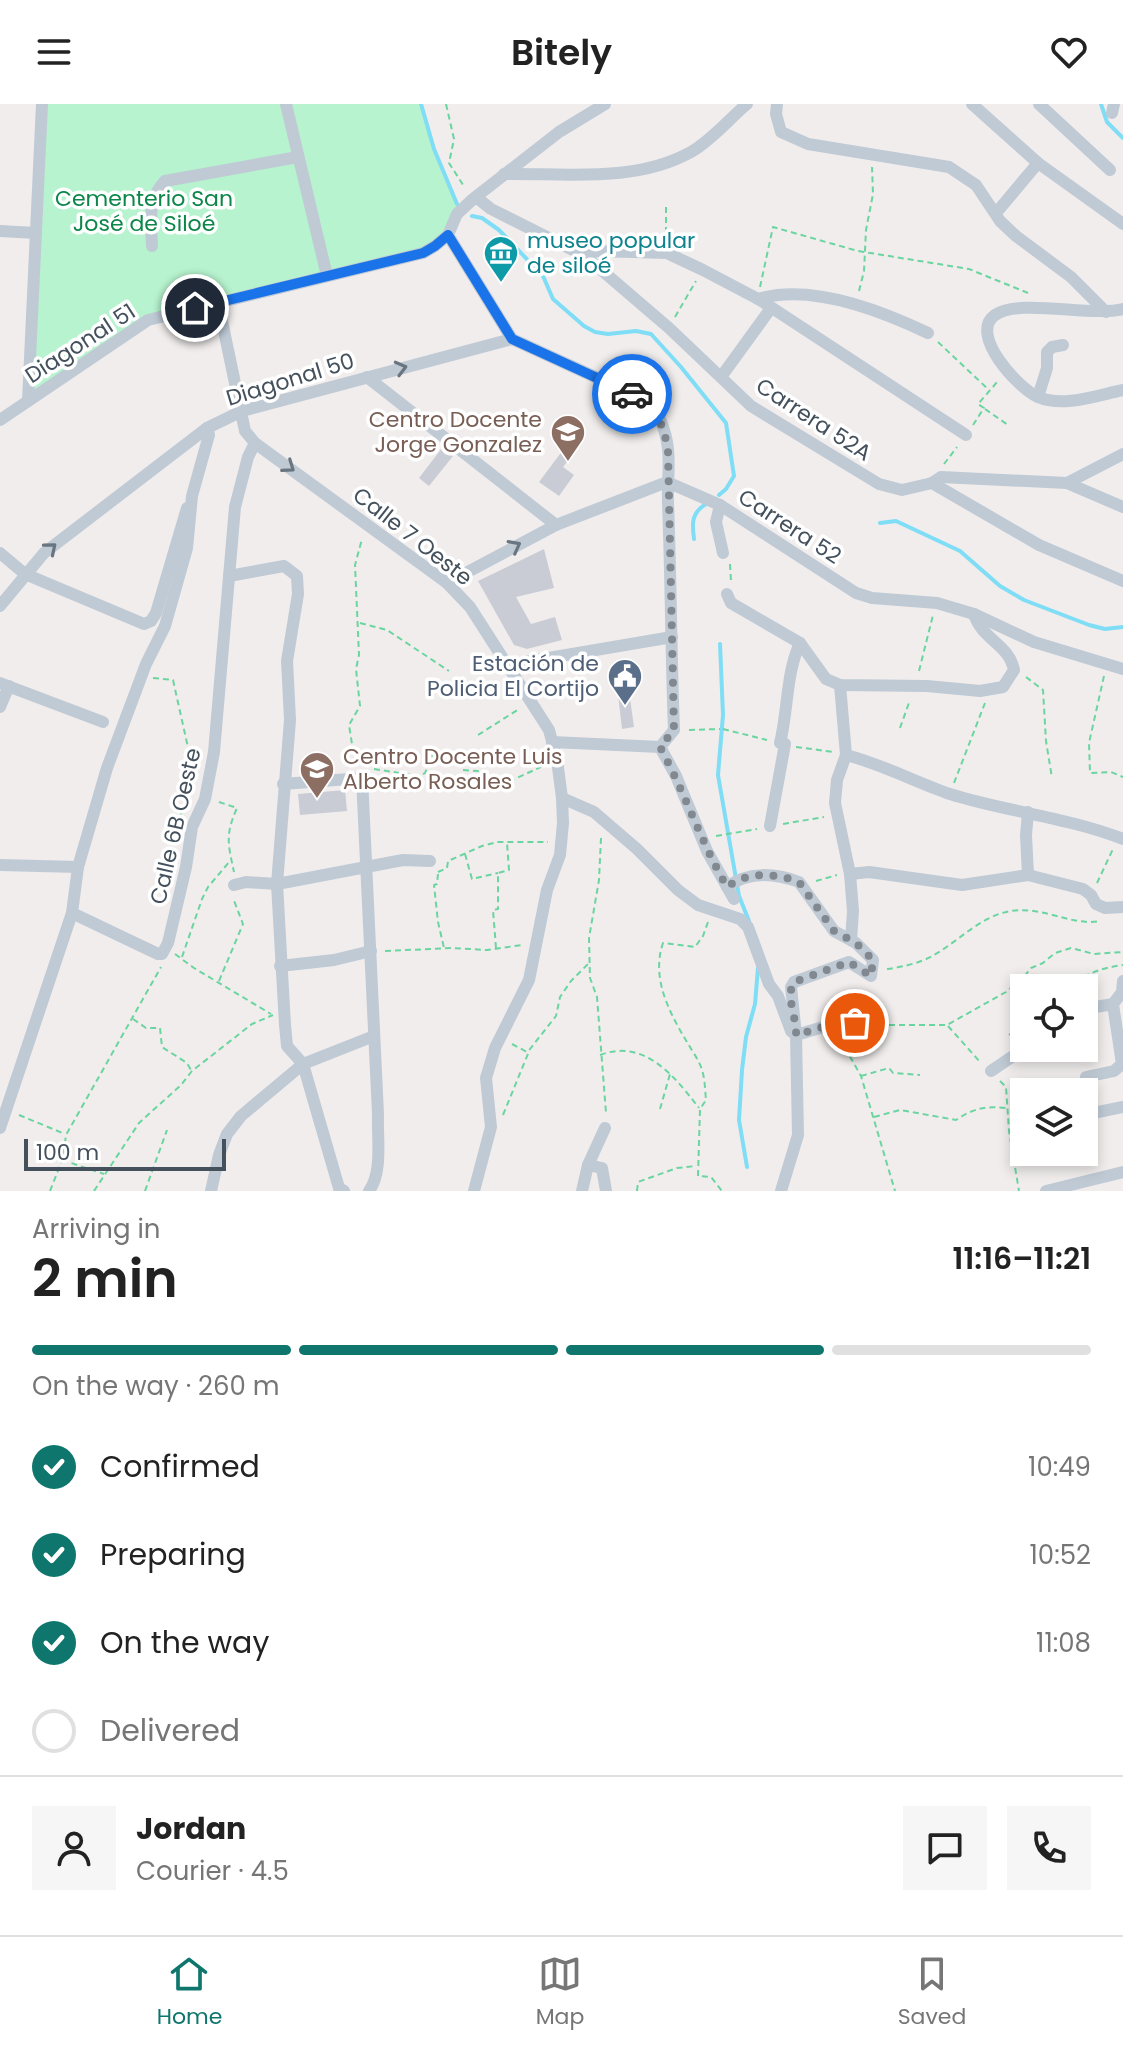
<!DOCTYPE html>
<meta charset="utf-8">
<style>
body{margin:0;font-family:Poppins,sans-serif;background:#f6f6f6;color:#222;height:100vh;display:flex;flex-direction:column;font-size:30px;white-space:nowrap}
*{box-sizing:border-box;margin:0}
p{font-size:26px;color:#767676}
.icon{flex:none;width:44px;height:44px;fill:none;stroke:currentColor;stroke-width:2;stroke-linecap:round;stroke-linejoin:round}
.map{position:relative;height:1087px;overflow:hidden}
.drawer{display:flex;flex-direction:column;background:#fff;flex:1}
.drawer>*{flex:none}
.fabs{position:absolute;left:1010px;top:870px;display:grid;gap:16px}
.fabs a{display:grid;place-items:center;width:88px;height:88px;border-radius:0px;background:#fff;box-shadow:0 4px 12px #0003;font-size:40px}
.scale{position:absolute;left:24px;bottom:20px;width:202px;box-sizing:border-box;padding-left:8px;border:4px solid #44515d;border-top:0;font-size:22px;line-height:28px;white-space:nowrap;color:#44515d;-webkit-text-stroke:6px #fff;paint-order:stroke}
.pin{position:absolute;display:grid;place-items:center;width:68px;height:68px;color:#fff;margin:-34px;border:4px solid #fff;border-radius:50%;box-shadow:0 2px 8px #0007}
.courier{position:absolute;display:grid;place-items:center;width:80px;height:80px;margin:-40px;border:6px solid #1a73e8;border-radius:50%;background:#fff;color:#222;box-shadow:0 2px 10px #0007}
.summary em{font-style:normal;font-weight:600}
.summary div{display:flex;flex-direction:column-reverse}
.summary{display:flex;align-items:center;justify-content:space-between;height:136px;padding:0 32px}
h1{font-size:52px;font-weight:600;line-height:60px}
.bar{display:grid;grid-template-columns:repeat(4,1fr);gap:12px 8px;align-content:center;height:96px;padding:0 32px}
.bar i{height:10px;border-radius:6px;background:#e0e0e0}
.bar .active{background:#0f766e}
.bar p{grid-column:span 4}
.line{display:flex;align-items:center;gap:20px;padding:0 32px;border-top:2px solid #e0e0e0}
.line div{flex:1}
.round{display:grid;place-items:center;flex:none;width:84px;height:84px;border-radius:0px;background:#f6f6f6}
ol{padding:0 32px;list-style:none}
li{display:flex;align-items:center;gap:24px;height:88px}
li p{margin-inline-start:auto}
li .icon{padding:8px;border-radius:50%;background:#0f766e;color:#fff;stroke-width:4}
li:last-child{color:#767676}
li i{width:44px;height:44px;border:4px solid #e0e0e0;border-radius:50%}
header{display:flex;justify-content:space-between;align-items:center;height:104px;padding:0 32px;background:#fff;font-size:36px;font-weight:600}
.menu{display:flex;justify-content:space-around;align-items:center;height:112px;border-top:2px solid #e0e0e0;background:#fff;font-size:22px;color:#767676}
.menu a{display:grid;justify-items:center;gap:4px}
.menu .active{color:#0f766e}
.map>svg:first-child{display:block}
</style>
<header><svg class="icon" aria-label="menu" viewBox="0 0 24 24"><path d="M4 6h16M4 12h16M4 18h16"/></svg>Bitely<svg class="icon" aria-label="heart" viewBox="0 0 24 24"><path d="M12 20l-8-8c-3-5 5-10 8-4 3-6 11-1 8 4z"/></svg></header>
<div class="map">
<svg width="1123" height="1087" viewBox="0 0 1123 1087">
<rect width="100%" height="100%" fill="#f1eded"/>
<path fill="#b7f3ce" d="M42,0H421C429,27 443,88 463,104L435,142L148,216L28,297Z"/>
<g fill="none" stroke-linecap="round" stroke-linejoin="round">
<g stroke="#7fddf5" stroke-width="4">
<polyline points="421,0 434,45 457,100"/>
<polyline points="1101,0 1107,18 1123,34"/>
<polyline points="472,112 482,114 499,126 543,172 553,195 584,222 595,228 608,230 636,227 651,230 681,263 726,319 734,372 726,385 719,391"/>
<polyline points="880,419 896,417 960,447 1000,482 1024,496 1089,521 1105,525 1123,523"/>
<path d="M694,435C692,420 691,409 706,400"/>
<polyline points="720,540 723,611 718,671 739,792 749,817"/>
<polyline points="747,1063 739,1016 742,966 746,933 755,900 758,864"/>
</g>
</g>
<g fill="#c9ccd4">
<polygon points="569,338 577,345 563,363 574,371 559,392 539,378"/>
<polygon points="442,344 453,352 429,382 419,374"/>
<polygon points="544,445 554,484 516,493 531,520 555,513 562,536 527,545 514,541 478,477"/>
<polygon points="628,580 634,623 622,625 617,582"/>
<polygon points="345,686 347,707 300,711 298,690"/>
</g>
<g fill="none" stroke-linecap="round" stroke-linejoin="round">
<g stroke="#6bd5a0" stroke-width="2" stroke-dasharray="6 4" stroke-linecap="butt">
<polyline points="446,0 454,35 449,59 465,84"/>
<polyline points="666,103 666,137"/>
<polyline points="760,183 773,123 858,147 969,165 1028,189"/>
<polyline points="859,187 864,167 866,126 873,90 872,63"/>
<polyline points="675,213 696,177"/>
<polyline points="938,238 989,286"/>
<polyline points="985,305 1008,321"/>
<polyline points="973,321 984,304 978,300 998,277"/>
<polyline points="944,360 957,343"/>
<polyline points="730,460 731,477"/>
<polyline points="360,519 387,526 449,567"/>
<polyline points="919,567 933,511"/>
<polyline points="1104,572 1089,639 1090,669 1111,668 1123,673"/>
<polyline points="1026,573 1043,586 1046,637 1052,674"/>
<polyline points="153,574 173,576 195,675"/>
<polyline points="900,624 910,596"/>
<polyline points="723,625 767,636"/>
<polyline points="689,626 720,625"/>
<polyline points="478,631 519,605"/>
<polyline points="796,643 834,648"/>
<polyline points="355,659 349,621 360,602 356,565 359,551 355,461 362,435"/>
<polyline points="374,665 420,672 425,669 435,646"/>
<polyline points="463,666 478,667 489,687 545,661"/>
<polyline points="954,679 985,599"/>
<path d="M219,698L237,704C225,731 228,740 234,768"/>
<polyline points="783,720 824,713"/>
<polyline points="169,727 184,705"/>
<polyline points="716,732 757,725"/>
<polyline points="601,734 599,776 589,834 590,874 597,893 606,1009"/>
<polyline points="465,750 472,775 498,769"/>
<polyline points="438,768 447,764 448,757 482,742 497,738 548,738"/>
<polyline points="438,770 437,780 434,781 438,818 444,844"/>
<polyline points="816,777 837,771"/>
<polyline points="1097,779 1113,745"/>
<path d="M708,818L703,832L695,843L663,839C651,874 669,908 687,938C692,947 699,956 702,966C705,975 705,986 706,996L700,1005L698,1072L711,1073L722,1087"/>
<polyline points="496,844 493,806 498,805 498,769 509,766 507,739"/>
<polyline points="385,847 452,844 487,846 522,841"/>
<polyline points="175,850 194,864 271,910"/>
<polyline points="182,853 202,795 208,783 230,757"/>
<path d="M887,865C902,863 921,859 934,851C957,838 976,817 1002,809C1039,798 1069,823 1100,817"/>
<polyline points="219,877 243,820 233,794"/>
<path d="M1067,884C1084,870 1101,864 1123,861"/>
<polyline points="133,915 146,924 160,924 162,943 187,959 191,966"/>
<polyline points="869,921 947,921 1006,888 1023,874 1031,864 1043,859 1055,849 1071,844 1094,850 1123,848"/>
<polyline points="948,922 981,959"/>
<polyline points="1009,931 1024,920"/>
<polyline points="840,935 861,972 895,1087"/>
<polyline points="512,940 527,948"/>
<path d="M600,951C645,934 675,973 699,1004"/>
<polyline points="861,972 889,964 893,969 920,971"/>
<polyline points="1000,977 1006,983 1009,1027 1019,1087"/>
<polyline points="660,1005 670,970"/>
<polyline points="19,1011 65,1030"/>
<polyline points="503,1011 530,945 556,912 560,893 571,877 589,859"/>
<path d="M874,1013L900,1006L956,1016C974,1004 985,1002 1006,1004"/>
<polyline points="62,1056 104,1070"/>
<polyline points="50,1087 63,1054 66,1031 161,863"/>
<polyline points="94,1087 139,1019 181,981 192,967 252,920 273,911"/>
<polyline points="145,1087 167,1026"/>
<polyline points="637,1087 638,1078 677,1064 696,1062"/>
</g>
<g stroke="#bfcad5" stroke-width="12">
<polyline points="286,0 327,172"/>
<polyline points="777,0 776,10 781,28 808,40 949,63 976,81 1000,117 1016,132 1071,173 1106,208"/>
<polyline points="972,0 1038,59 1123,120"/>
<polyline points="1039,0 1110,66"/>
<polyline points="1112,9 1114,0"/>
<path d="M504,70C567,69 635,79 691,48C712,36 729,15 747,0"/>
<polyline points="476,93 491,105 585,152 669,224 751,302 879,380 902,386 932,379 1039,441 1123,477"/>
<polyline points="996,109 1038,59"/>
<polyline points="0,127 36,129"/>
<path d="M448,131L512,235L639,293C651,302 660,311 664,326C672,349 667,376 668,399C671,475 671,550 674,626L660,643L676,672L707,747L734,795"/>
<path d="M152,142C151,117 147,96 165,77L298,53"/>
<polyline points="585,152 597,147 667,149 703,166 760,196 966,331"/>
<path d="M758,195C810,179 880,206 928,229"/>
<polyline points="218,198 245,327 255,339 447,479 470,503 549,626 557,656 562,694 563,719 560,751 547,786 529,876 495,944 486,974 491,1023 474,1087"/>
<path d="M1123,205C1091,213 1019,194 995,211C968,230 1018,284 1038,293C1063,304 1098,291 1123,286"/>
<polyline points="367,273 556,421"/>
<polyline points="721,273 771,204"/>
<polyline points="1038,293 1047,264 1047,248 1052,243 1063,241"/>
<polyline points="28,297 42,0"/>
<polyline points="0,316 148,216 423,149 435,142 448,131 457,110 473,95 559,28 605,0"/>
<polyline points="932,379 941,373 1067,379 1123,403"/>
<polyline points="1067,379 1123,350"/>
<polyline points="720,401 716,418 723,449"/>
<polyline points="0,449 25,470 144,520 151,517 156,509 187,404"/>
<polyline points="229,472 284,462 297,472 298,490 287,557 290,616 277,780 285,921 287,942 303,960 339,1084 344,1087"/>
<polyline points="447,479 556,421 667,378 720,401 856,489 872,494 937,499 974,510 1034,538 1123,565"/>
<path d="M727,490L731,499L800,539L826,575L840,581L927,582L980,587L1003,583L1014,566C1009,540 982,536 974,510"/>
<polyline points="0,502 44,449 207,324 242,307 512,235"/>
<polyline points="507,561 672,533"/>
<polyline points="0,579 103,618"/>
<polyline points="840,581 846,651 837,676 835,699 850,770 853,807 851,836"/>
<polyline points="0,603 9,582"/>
<polyline points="552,638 660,643"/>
<path d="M780,639C788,607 786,569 800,539"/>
<path d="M846,651C882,660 915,678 950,690C1007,708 1067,713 1123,735"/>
<path d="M283,680L362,674L378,1010C377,1033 383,1068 369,1087"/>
<polyline points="562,694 594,708 637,745 678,786 698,801 740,815 748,823 769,880 778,892 791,927 796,931 798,1031 781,1087"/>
<polyline points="770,722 785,640"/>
<polyline points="0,761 78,763"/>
<polyline points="850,770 869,768 962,781 1028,771 1083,785 1091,791 1096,800 1105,804 1123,803"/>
<polyline points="1028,771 1026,731 1028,708"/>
<polyline points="234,781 246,778 277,780 403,756 430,757"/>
<path d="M727,783C748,767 775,769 799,778L834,827L856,839L873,856L871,872L849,858L794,878L791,883L796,931L830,921L855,919"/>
<polyline points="72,809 158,850 162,850 168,839 186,763 192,723 205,695 214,648 235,403 248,353 255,339"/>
<polyline points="280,862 334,856 371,847"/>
<polyline points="1084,905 1113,900"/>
<polyline points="991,967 1025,944"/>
<polyline points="1091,1009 1086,973 1114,967 1122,960 1113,900 1122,888 1123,877"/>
<polyline points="1084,1011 1123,1003"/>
<polyline points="0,1024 72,809 78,763 107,664 146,560 165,522 187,444 192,392 209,331 207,324"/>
<polyline points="588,1061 602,1064 606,1087"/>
<polyline points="211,1087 219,1051 227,1030 241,1012 303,960 374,932"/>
<polyline points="582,1087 588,1061 605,1024"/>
<polyline points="1046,1087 1123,1068"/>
</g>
</g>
<defs><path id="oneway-chevron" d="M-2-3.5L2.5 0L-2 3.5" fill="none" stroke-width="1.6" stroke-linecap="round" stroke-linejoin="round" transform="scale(2)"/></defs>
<g stroke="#697581">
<use href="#oneway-chevron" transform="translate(401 264) rotate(-15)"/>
<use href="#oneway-chevron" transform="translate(289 363) rotate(35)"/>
<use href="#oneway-chevron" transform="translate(515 442) rotate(-28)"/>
<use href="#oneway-chevron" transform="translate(51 444) rotate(-40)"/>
</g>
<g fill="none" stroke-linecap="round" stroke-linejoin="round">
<path stroke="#81888f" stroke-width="8" stroke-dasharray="0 14.4" d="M632,290C657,302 664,322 668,347L674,626L660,643C685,689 701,738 727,783C748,767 775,769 799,778L834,827L856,839L873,856L871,872L849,858L794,878C785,892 797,914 796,931L830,921L855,919"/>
<polyline stroke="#1a73e8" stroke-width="10" points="195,204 423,149 435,142 448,131 512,235 632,290"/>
</g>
<defs>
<g id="museum-pin" transform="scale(1.8)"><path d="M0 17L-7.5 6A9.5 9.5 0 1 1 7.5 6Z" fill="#0f9aa8" stroke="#fff"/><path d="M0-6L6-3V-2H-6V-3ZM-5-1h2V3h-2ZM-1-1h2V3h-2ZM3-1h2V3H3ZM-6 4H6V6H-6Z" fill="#fff"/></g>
<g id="school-pin" transform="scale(1.8)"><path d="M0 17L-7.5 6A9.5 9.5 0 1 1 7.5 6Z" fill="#8d6e63" stroke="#fff"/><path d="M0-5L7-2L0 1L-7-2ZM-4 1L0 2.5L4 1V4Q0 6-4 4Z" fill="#fff"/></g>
<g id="civic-pin" transform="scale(1.8)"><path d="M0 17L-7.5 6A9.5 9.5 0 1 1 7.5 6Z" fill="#5c6f8a" stroke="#fff"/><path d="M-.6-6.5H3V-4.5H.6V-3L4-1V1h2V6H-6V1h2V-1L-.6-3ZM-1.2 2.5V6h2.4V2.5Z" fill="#fff"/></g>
</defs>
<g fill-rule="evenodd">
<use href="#museum-pin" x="501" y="149"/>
<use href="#school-pin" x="568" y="328"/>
<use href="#civic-pin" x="625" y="572"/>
<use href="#school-pin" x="317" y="665"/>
</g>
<g text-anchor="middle" stroke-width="7" stroke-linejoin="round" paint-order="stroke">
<g font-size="22" fill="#0d8649" stroke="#fff">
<text x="144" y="102">Cementerio San<tspan x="144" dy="25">José de Siloé</tspan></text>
</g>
<g font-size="22" fill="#0d838f" stroke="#fff" text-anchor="start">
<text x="527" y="144">museo popular<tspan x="527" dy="25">de siloé</tspan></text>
</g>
<g font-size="22" fill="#44515d" stroke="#fff">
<text transform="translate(80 239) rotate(-33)" y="8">Diagonal 51</text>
<text transform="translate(290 275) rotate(-17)" y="8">Diagonal 50</text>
<text transform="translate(814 315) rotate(33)" y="8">Carrera 52A</text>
<text transform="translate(790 422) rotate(33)" y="8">Carrera 52</text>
<text transform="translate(413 432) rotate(38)" y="8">Calle 7 Oeste</text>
<text transform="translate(175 722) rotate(-77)" y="8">Calle 6B Oeste</text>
</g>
<g font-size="22" fill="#785e54" stroke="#fff" text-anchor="end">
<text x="542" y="323">Centro Docente<tspan x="542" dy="25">Jorge Gonzalez</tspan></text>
<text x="343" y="660" text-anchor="start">Centro Docente Luis<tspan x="343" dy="25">Alberto Rosales</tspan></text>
</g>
<g font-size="22" fill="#4e5e75" stroke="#fff" text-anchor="end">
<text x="599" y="567">Estación de<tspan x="599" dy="25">Policia El Cortijo</tspan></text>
</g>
</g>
</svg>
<div class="fabs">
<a><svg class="icon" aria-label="locate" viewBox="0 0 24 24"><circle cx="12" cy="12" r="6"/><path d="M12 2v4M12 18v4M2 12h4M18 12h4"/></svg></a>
<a><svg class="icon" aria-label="layers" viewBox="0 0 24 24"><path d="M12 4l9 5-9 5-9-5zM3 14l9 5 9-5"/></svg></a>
</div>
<div class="scale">100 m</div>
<div class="pin" style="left:855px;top:919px;background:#ea580c"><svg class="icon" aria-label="bag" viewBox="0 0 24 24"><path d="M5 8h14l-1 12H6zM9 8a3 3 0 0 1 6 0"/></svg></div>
<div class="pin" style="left:195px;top:204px;background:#1f2937"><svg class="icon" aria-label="home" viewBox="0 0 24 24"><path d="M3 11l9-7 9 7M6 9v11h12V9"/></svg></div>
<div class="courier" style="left:632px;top:290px"><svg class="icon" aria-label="car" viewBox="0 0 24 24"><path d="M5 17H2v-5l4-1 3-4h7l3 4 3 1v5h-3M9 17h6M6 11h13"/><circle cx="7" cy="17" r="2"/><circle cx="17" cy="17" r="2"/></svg></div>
</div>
<section class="drawer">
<div class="summary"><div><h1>2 min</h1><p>Arriving in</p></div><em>11:16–11:21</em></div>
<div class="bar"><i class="active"></i><i class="active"></i><i class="active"></i><i></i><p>On the way · 260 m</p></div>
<ol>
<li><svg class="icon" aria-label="check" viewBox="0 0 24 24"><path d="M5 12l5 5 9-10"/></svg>Confirmed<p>10:49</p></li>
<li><svg class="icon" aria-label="check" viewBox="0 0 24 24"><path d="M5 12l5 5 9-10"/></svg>Preparing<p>10:52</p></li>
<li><svg class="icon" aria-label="check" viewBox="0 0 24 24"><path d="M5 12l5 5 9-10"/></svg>On the way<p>11:08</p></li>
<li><i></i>Delivered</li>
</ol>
<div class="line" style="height:144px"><a class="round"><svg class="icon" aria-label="person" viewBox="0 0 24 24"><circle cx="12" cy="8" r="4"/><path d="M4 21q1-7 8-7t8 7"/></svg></a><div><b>Jordan</b><p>Courier · 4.5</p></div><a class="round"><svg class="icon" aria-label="chat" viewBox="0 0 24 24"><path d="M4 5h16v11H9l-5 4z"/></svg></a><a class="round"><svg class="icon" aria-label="phone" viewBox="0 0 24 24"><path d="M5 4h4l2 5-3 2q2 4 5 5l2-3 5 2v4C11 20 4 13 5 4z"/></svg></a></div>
</section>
<nav class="menu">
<a class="active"><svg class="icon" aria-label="home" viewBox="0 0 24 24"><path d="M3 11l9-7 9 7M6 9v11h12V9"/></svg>Home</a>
<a><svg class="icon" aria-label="map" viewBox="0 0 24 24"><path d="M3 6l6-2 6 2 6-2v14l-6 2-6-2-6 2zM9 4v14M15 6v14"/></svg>Map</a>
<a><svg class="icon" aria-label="saved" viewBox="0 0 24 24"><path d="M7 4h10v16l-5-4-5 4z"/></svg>Saved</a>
</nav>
